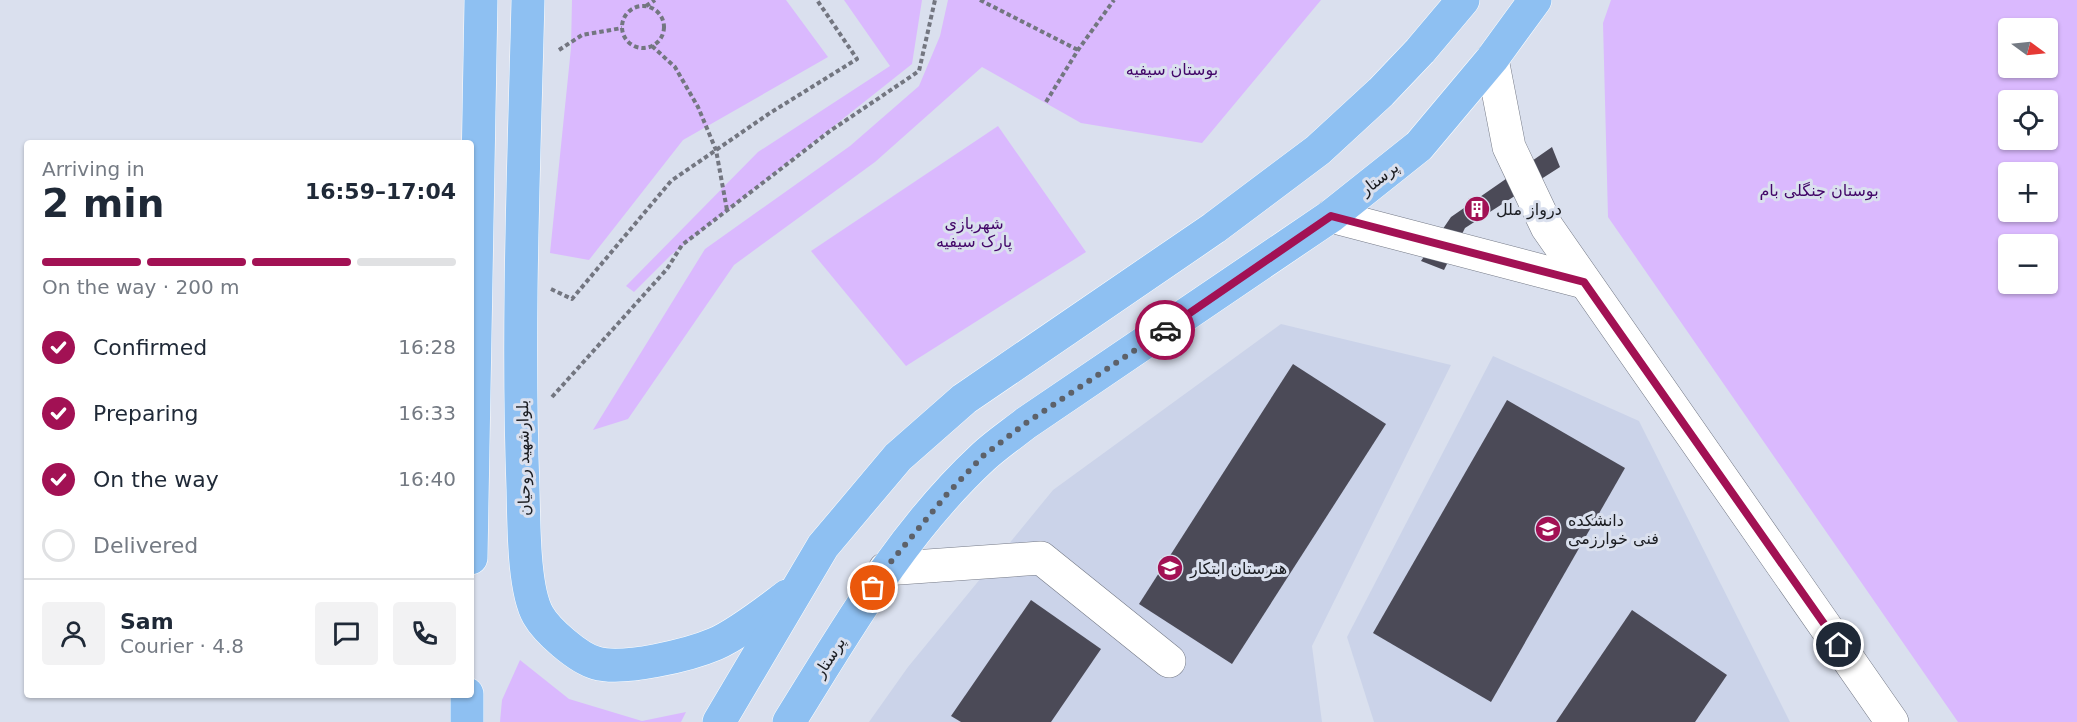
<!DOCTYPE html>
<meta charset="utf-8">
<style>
body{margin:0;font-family:"DejaVu Sans","Noto Naskh Arabic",sans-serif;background:#f2f2f3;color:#1f2937;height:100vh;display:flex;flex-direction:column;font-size:22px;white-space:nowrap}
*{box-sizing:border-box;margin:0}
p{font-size:20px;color:#747a83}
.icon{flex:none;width:33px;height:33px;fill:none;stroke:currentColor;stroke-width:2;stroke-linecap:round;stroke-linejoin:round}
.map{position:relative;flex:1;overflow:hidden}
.sheet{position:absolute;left:24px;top:140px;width:450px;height:558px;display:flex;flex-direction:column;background:#fff;border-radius:6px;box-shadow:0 2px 4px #0004}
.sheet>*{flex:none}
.needle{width:39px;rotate:105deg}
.fabs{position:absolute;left:1998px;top:18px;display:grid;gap:12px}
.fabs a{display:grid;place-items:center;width:60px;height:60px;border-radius:6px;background:#fff;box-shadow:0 2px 4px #0004;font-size:30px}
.pin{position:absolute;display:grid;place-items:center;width:51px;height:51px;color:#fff;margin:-26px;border:3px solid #fff;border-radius:50%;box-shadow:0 2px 6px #0007}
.courier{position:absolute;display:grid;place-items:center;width:60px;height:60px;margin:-30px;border:4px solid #a21154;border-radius:50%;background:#fff;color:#222;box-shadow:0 2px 8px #0007}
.headline em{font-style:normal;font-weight:600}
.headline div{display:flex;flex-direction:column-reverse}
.headline{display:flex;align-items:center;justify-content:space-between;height:102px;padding:0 18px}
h1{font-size:39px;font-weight:600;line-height:45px}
.bar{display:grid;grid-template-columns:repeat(4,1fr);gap:9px 6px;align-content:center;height:72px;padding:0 18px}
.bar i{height:8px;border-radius:4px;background:#e0e1e3}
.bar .selected{background:#a21154}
.bar p{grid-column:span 4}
.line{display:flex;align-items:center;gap:15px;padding:0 18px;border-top:2px solid #e0e1e3}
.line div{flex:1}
.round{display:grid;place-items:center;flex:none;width:63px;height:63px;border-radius:6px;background:#f2f2f3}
ol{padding:0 18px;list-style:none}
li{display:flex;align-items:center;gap:18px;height:66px}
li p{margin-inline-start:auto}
li .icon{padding:6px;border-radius:50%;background:#a21154;color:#fff;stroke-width:4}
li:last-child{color:#747a83}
li i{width:33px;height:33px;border:3px solid #e0e1e3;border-radius:50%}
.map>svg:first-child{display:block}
</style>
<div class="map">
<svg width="2077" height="722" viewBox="0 0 2077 722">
<rect width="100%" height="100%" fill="#dae0ee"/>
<g fill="#cbd3e9">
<polygon points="1281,324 1451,365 1312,646 1322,722 869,722 908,667 1053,490"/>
<polygon points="1493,356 1639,421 1790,722 1374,722 1347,637"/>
</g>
<g fill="#dab9fe" fill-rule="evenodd">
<polygon points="572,0 786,0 828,57 683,140 589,260 550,253 571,48"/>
<polygon points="844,0 922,0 912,64 671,255 634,292 626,286 758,152 890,66"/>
<polygon points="948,0 1321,0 1202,143 1081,123 982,67 875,162 734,265 628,419 593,430 705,249 850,146 919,86 940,36"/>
<path d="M1611,0H2077V722H1958L1608,217L1603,23ZM2048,28V68H2008V28ZM2048,100V140H2008V100ZM2008,172H2048V212H2008ZM2048,244V284H2008V244Z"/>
<polygon points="998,126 1086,252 906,366 811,251"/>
<polygon points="520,660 569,699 642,721 686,712 681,722 500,722 502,700"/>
</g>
<g fill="#4b4a57">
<polygon points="1552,147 1560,167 1465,228 1444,270 1421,261 1451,217"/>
<polygon points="1293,364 1386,424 1232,664 1139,604"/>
<polygon points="1507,400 1625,468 1491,702 1373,633"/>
<polygon points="1031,600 1101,649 1051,722 961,722 951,716"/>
<polygon points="1632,610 1727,675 1695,722 1556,722"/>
</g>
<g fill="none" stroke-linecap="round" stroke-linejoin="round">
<g stroke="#747986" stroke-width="34">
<g id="minor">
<polyline points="1492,59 1509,147 1547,227 1892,722"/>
<polyline points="1331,216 1584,282"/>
<polyline points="885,569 1041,558 1169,661"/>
</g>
</g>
<g stroke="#fff" stroke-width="34">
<g id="major">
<path d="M528,0C524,163 517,326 523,489C524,521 523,588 538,615C547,631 578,658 596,663C623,671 689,655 715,644C738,634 767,611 787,596"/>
<polyline points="471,558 481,0"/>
<polyline points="467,722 467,694"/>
<polyline points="719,722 823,546 898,457 964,399 1214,228 1318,150 1381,92 1420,51 1463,0"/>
<path d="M789,722C847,629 902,532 983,457C996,445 1012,434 1026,423L1331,216L1419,146L1492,59L1535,0"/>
</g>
</g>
<g stroke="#737680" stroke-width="4" stroke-dasharray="4.5 3" stroke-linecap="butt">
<polyline points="980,0 1078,50"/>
<polyline points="646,6 655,0"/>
<circle cx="643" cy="27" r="21"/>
<polyline points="652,46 675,67 698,107 716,150 727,210"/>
<polyline points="559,50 582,35 622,28"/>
<polyline points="1046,102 1078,50 1114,0"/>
<polyline points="551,289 572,299 671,181 770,113 857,59 817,0"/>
<polyline points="552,397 667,269 682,245 830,131 919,71 935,0"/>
</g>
<use href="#minor" stroke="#fff" stroke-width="33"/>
<use href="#major" stroke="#8ec0f2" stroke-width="33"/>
</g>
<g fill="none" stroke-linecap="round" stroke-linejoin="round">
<polyline stroke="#5d6169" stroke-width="6" stroke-dasharray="0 10.8" points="873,588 885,569 948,493 983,456 1026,423 1165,330"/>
<polyline stroke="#a21154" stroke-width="8" points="1165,330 1331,216 1584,282 1839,645"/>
</g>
<defs>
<g id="building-disc" transform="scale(1.35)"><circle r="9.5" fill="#a21154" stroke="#dae0ee"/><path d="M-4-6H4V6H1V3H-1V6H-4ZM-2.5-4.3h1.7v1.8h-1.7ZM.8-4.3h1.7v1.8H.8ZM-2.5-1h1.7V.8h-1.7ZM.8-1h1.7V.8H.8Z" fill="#fff"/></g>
<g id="university-disc" transform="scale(1.35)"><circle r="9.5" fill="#a21154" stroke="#dae0ee"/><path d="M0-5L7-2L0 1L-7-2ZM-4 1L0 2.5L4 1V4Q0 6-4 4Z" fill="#fff"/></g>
<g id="school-disc" transform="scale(1.35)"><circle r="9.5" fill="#a21154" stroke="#dae0ee"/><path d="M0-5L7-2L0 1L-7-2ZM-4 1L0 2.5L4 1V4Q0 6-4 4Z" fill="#fff"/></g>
</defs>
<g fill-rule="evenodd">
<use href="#building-disc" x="1477" y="209"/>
<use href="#university-disc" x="1548" y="529"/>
<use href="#school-disc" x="1170" y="568"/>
</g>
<g text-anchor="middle" stroke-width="6" stroke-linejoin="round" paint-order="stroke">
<g font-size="16" fill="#420668" stroke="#dae0ee">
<text x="1172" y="75">بوستان سیفیه</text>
<text x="1819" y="196">بوستان جنگلی بام</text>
<text x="974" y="229">شهربازی<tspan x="974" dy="18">پارک سیفیه</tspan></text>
</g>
<g font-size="16" fill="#1a1c21" stroke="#dae0ee">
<text transform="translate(1379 178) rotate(-38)" y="6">پرستار</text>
<text transform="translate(523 458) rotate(-91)" y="6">بلوارشهید روحیان</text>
<text transform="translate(829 657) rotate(-58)" y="6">پرستار</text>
</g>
<g font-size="16" fill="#1a1c21" stroke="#dae0ee" text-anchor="start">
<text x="1496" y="215">درواز ملل</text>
<text x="1568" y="526">دانشکده<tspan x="1568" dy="18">فنی خوارزمی</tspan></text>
<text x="1190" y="574">هنرستان ابتکار</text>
</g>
</g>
</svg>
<div class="fabs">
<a><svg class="needle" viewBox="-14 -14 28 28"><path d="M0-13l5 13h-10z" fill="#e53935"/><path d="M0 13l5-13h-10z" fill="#747a83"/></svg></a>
<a><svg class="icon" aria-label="locate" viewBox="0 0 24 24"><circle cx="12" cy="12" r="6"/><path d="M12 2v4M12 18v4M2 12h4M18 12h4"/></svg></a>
<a>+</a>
<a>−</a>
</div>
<div class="pin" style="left:873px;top:588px;background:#ea580c"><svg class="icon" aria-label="bag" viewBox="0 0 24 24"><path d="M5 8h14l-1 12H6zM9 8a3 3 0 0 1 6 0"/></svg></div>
<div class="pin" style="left:1839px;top:645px;background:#1f2937"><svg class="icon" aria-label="home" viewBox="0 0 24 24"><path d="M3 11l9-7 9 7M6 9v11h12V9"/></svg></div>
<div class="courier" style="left:1165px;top:330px"><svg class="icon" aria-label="car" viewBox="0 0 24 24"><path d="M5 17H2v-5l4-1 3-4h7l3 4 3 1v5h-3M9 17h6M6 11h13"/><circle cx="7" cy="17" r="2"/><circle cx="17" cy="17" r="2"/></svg></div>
<section class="sheet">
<div class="headline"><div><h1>2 min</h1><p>Arriving in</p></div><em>16:59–17:04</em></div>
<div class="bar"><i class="selected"></i><i class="selected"></i><i class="selected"></i><i></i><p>On the way · 200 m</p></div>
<ol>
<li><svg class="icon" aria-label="check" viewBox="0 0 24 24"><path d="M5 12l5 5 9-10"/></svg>Confirmed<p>16:28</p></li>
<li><svg class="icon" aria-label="check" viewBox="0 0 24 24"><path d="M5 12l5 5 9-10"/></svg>Preparing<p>16:33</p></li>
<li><svg class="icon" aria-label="check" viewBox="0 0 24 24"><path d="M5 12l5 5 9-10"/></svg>On the way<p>16:40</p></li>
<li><i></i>Delivered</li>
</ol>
<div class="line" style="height:108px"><a class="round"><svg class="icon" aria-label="person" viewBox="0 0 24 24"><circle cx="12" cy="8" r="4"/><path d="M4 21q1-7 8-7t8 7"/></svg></a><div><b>Sam</b><p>Courier · 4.8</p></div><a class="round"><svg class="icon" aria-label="chat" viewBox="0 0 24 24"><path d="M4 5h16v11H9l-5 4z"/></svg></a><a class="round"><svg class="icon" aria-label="phone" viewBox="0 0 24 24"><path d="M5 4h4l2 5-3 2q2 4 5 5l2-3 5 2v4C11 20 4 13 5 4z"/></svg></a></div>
</section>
</div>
